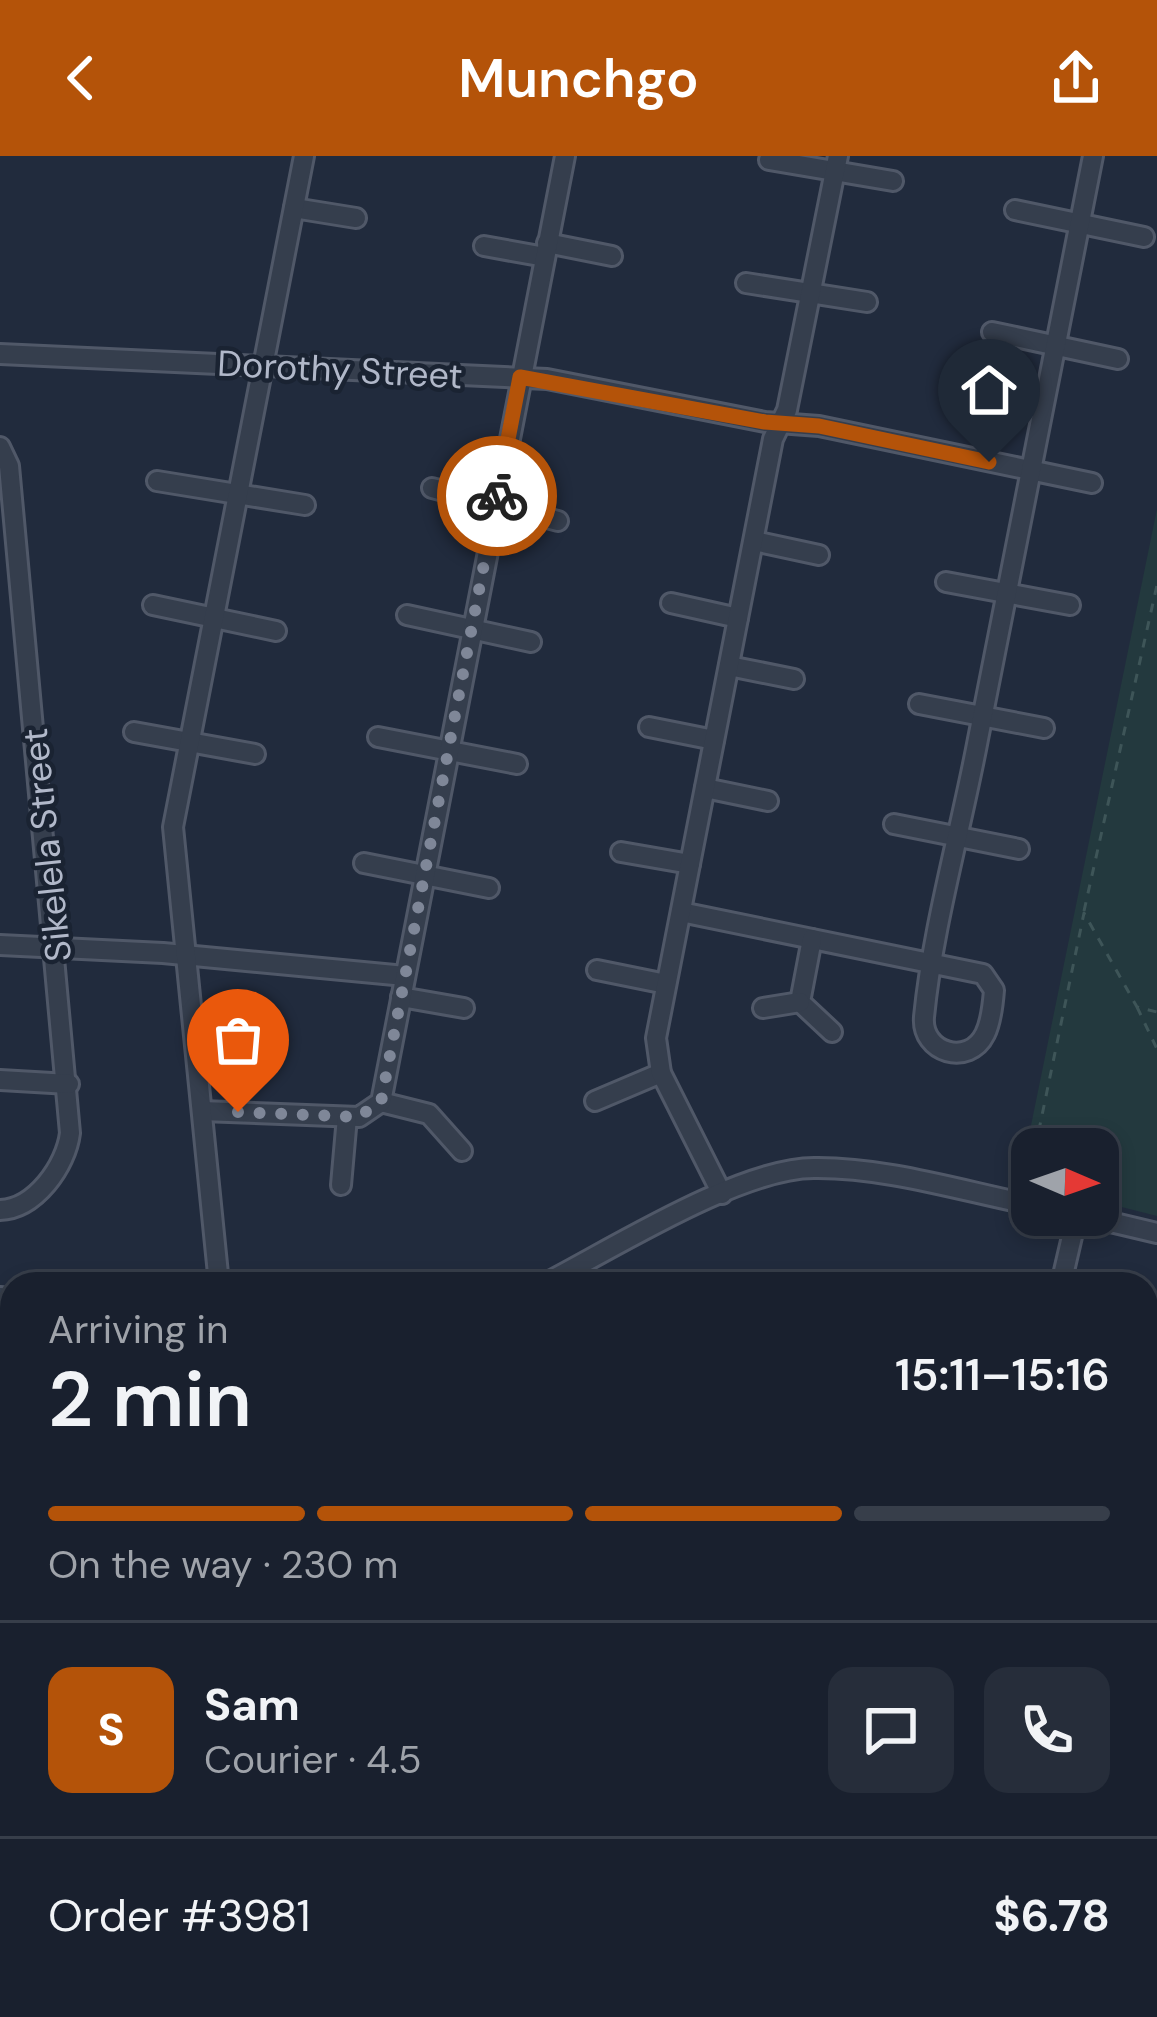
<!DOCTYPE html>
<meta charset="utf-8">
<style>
body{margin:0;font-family:"DM Sans",sans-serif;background:#262d3a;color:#f1f3f6;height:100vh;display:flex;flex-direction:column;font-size:45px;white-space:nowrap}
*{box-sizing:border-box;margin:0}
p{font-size:39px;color:#9fa3aa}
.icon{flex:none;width:66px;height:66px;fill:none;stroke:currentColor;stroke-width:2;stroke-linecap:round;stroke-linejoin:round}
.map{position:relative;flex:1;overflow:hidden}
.details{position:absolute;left:0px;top:1116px;width:1158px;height:747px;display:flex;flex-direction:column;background:#19202e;border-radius:36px 36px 0 0;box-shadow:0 6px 18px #0003,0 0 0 3px #373e4a}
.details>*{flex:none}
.needle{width:78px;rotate:92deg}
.fabs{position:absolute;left:1011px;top:972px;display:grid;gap:24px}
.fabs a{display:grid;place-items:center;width:108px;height:108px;border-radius:24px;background:#19202e;box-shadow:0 6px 18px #0003,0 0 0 3px #373e4a;font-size:60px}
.pin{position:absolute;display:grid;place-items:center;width:102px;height:102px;color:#fff;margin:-123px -51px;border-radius:50% 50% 50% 0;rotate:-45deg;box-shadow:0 0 12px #0007}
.pin .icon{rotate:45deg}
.courier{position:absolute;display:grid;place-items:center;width:120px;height:120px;margin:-60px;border:9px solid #b45309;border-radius:50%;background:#fff;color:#222;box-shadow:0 3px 15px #0007}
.headline em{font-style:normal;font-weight:600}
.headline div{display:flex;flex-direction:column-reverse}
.headline{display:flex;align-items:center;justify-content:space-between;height:204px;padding:0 48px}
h1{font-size:78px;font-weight:600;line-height:90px}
.bar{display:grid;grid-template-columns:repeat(4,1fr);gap:18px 12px;align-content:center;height:144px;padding:0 48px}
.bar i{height:15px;border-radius:9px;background:#373e4a}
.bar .selected{background:#b45309}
.bar p{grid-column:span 4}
.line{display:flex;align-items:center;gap:30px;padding:0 48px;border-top:3px solid #373e4a}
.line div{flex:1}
.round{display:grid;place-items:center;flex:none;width:126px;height:126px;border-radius:24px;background:#262d3a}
header{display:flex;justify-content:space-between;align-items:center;height:156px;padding:0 48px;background:#b45309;color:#fff;font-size:54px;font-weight:600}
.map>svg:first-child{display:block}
</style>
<header><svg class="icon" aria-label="back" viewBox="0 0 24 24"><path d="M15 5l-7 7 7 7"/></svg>Munchgo<svg class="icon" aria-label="share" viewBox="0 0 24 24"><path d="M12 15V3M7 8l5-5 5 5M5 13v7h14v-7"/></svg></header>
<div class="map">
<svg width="1157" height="1861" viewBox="0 0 1157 1861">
<rect width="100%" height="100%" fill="#212b3d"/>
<polygon fill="#23393e" points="1157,353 1157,1060 1098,1045 1098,993 1032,993 1032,1031 1019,1028"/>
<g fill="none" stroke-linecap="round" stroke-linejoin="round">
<g stroke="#505868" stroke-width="24">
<g id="minor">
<polyline points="769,4 893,25"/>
<polyline points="294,52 356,62"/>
<polyline points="1015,54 1144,81"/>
<polyline points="547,87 612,100"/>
<polyline points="484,90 545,101"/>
<polyline points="746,127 867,146"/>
<polyline points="992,176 1118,203"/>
<polyline points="0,198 547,223 765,266 819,270 1092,327"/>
<path d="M0,291L9,310L70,977C66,1010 35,1053 0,1054"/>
<polyline points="157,325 305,349"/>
<polyline points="432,332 558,365"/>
<polyline points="754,385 819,399"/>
<polyline points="946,426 1070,449"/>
<polyline points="671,447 738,462"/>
<polyline points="153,449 276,475"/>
<polyline points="407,459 531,486"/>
<polyline points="729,510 794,523"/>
<polyline points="919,548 1044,572"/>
<polyline points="649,571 714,584"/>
<polyline points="134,576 255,598"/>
<polyline points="378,581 517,608"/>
<polyline points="705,632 768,645"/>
<polyline points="894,668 1019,693"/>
<polyline points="621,696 690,708"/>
<polyline points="364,707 489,732"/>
<path d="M681,756L983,818L994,834C993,847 991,866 985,878C969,911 921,897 924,861C933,769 961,674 978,583C1016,389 1055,194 1093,0"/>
<polyline points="812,783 800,846 832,876"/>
<polyline points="0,789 163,797 405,820"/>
<polyline points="597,814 666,828"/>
<polyline points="401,841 464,852"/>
<polyline points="763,852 800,846"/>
<polyline points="0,924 69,928"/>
<polyline points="595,945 661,917"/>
<polyline points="381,946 429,958 462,995"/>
<polyline points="202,955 359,961 381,946 565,0"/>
<polyline points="341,1029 347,961"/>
<polyline points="722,1038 661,917 656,882 773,283 787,254 838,0"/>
<polyline points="1081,1059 1157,1077"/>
<polyline points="219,1128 173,671 304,0"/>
<path d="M544,1128C612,1093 740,1012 814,1012C885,1011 962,1035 1032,1049"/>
<polyline points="1061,1128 1077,1059"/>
<polyline points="0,1141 12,1142"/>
<polyline points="1146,1209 1157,1203"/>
<polyline points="4,1343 8,1274"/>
<polyline points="402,1851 446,1861"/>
<polyline points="1042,1851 1088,1861"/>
<polyline points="0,1861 205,1851"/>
<polyline points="891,1861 894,1851"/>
</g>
</g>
<g stroke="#3e5558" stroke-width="3" stroke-dasharray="9 9" stroke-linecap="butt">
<polyline points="1084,755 1157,429"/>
<polyline points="1137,851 1157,893"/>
<polyline points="1035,993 1084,757 1137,851 1157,856"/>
<polyline points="1029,1028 1032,1008"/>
</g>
<use href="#minor" stroke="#353e4d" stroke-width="18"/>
</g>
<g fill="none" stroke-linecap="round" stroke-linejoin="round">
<polyline stroke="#7f8798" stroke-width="12" stroke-dasharray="0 21.6" points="238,956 358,961 381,946 497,340"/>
<polyline stroke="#b45309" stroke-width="15" points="497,340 520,221 765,266 819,270 989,306"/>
</g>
<g text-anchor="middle" stroke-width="9" stroke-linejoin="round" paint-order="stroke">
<g font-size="36" fill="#b1b8c9" stroke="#1a2332">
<text transform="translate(340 213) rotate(3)" y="13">Dorothy Street</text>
<text transform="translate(46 689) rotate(-96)" y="13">Sikelela Street</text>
</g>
</g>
</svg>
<div class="fabs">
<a><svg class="needle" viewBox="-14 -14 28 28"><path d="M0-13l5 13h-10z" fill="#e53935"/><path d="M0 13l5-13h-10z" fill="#9fa3aa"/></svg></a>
</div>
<div class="pin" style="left:238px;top:956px;background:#ea580c"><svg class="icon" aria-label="bag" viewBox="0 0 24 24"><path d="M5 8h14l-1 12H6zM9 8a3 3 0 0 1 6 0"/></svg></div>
<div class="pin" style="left:989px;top:306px;background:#1f2937"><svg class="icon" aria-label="home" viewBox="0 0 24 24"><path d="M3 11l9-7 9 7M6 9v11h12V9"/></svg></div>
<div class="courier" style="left:497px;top:340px"><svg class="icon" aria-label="bike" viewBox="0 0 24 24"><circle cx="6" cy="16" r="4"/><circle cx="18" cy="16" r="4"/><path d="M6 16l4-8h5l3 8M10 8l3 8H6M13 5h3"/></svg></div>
<section class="details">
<div class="headline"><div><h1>2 min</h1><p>Arriving in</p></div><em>15:11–15:16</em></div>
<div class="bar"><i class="selected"></i><i class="selected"></i><i class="selected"></i><i></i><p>On the way · 230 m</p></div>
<div class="line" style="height:216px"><b class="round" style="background:#b45309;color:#fff">S</b><div><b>Sam</b><p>Courier · 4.5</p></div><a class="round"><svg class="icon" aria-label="chat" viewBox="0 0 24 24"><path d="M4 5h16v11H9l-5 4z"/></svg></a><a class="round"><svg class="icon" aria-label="phone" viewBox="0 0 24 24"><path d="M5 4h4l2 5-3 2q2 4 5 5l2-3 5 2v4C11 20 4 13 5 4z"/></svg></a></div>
<div class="line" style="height:156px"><div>Order #3981</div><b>$6.78</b></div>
</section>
</div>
